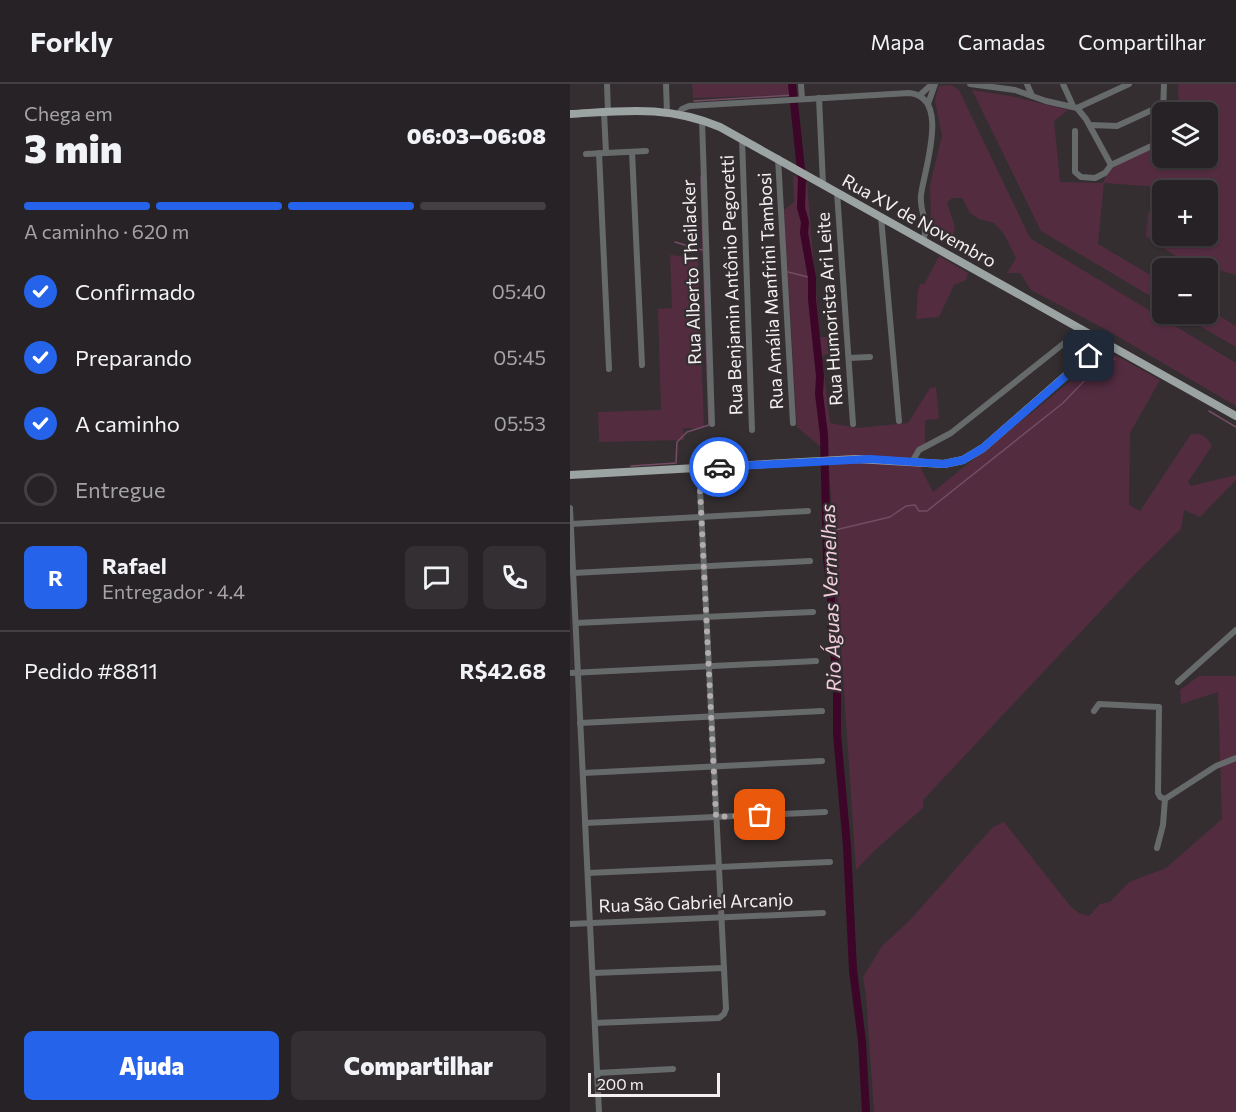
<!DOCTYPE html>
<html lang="pt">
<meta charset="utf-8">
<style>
body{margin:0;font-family:Commissioner,sans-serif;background:#332f32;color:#f1f3f6;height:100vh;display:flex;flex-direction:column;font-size:22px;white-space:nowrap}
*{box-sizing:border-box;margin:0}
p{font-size:20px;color:#a4a4a7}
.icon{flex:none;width:33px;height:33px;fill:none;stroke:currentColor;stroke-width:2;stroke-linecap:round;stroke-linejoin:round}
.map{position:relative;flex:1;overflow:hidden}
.details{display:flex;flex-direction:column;background:#272225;width:570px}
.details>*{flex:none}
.controls{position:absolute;left:582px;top:18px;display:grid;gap:12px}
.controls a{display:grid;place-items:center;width:66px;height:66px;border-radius:9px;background:#272225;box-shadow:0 2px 4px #0004,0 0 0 2px #433f42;font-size:30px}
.scale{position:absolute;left:18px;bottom:15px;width:132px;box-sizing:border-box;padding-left:6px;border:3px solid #f4f0f2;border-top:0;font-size:16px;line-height:21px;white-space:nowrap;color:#f4f0f2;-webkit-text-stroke:4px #342e31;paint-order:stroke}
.pin{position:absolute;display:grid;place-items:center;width:51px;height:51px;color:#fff;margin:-26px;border-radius:12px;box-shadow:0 3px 9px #0006}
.courier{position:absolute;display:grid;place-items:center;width:60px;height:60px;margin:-30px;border:4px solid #2563eb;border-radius:50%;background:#fff;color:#222;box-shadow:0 2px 8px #0007}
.overview em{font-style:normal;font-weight:800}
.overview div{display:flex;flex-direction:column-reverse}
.overview{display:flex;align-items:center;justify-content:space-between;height:102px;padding:0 24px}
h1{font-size:39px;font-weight:800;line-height:45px}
.bar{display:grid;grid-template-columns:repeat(4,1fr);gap:9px 6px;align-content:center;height:72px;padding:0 24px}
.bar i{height:8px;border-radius:4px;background:#433f42}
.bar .selected{background:#2563eb}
.bar p{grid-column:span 4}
.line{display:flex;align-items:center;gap:15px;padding:0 24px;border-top:2px solid #433f42}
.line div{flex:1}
.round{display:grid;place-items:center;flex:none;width:63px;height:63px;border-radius:9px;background:#332f32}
ol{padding:0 24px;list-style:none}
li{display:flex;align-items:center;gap:18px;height:66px}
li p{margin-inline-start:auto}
li .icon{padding:6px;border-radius:50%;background:#2563eb;color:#fff;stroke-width:4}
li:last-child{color:#a4a4a7}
li i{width:33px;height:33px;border:3px solid #433f42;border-radius:50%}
.primary-button{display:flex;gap:12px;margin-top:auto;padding:12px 24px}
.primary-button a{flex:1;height:69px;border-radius:9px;background:#2563eb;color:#fff;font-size:24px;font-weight:800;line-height:69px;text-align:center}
.primary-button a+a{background:#332f32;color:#f1f3f6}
header{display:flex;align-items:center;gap:36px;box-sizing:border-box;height:84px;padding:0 30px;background:#272225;border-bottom:2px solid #433f42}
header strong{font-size:28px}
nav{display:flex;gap:33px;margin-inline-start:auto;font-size:21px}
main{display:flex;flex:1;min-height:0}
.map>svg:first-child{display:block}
</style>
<header>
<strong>Forkly</strong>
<nav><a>Mapa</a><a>Camadas</a><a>Compartilhar</a></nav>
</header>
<main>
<section class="details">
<div class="overview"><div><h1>3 min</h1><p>Chega em</p></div><em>06:03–06:08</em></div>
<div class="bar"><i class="selected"></i><i class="selected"></i><i class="selected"></i><i></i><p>A caminho · 620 m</p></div>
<ol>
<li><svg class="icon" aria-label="check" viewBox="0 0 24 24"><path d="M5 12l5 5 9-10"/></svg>Confirmado<p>05:40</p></li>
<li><svg class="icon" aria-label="check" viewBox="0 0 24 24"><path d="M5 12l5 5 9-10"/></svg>Preparando<p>05:45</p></li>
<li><svg class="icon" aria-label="check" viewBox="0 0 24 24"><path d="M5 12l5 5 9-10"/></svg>A caminho<p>05:53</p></li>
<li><i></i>Entregue</li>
</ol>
<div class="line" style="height:108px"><b class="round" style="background:#2563eb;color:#fff">R</b><div><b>Rafael</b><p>Entregador · 4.4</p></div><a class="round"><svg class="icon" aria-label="chat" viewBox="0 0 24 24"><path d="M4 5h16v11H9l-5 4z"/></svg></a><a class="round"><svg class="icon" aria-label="phone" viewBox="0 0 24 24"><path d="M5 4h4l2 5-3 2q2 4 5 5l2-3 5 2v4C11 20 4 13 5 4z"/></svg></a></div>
<div class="line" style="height:78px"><div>Pedido #8811</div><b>R$42.68</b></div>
<div class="primary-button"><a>Ajuda</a><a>Compartilhar</a></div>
</section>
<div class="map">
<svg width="666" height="1028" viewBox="0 0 666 1028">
<rect width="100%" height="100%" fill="#342e31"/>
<g fill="#532c40">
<polygon points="122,0 220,0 220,11 123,14"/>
<path d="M608,0H666V191L610,175L576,152L578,128L592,114V152H638V106H601L603,104L534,99L528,160L592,198V219L471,147L402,6L445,13L498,26L484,37L490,98L533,99C539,78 568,71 586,62H592V74H638V28H609Z"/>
<polygon points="381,1 389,6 460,154 666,279 666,322 535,245 461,206 450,189 437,189 446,174 434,150 424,139 409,135 400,129 392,114 382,114 377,119 385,143 382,154 370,150 361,135 360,101 372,52 365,16 369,2"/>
<path d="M223,91L237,99L250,253H265L266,267L252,272L260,339L287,344L338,339L360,304L366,303L369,335L355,336V360L343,369L363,408L538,267L590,296L560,349L559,421L570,427L621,350C632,349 637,353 642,362L618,398L621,402L666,391V396L630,433L614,426L611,445L570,485L353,716V724L305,766L286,786L258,369L227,343L214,126L224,118Z"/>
<polygon points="100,171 128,174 134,344 113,344 114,356 29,358 28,328 91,326 88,225 102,224"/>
<polygon points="369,172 398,189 396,196 384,201 369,233 346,235 348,206 351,199 354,201"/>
<polygon points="638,225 666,242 666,263 609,230 638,230"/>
<polygon points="629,592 666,592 666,1028 304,1028 296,911 293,893 312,862 339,837 423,743 434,738 501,823 509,829 519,832 530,820 540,818 559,798 596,784 652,735 648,608 611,620 610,606"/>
</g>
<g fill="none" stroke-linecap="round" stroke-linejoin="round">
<g stroke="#744c64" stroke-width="1.5">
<polyline points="124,17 223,11"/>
<polyline points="105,158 132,166"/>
<polyline points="218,188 242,194"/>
<polyline points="537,274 545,275"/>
<polyline points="639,327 666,343"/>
<polyline points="61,382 106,379 107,358 117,348 139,341 131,93"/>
<polyline points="257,450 261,447 320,433 336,422 345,421 349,427 357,427 493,319 540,270"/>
</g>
<polyline stroke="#3d0527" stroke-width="8" points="222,0 232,95 231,124 235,138 234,149 242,194 242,215 250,292 249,310 254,351 257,475 261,505 261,550 267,589 267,650 277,762 283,886 292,957 296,1028"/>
<g stroke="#676a6a" stroke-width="6">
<polyline points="37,0 38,28"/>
<polyline points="96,0 97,28"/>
<polyline points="231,0 232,15"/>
<polyline points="400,0 445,6 476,17 507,24 516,35 541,81"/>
<polyline points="457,0 462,12"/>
<polyline points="493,0 503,22"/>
<polyline points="350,11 362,0"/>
<polyline points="249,14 253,100"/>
<polyline points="358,20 365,0"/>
<polyline points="507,24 559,0"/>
<polyline points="34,28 36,69"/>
<polyline points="593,28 594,0"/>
<path d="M109,29L112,25L119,22L339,9C381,12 354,86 351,111C349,127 360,141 353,156"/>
<polyline points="132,36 142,340"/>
<polyline points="520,41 547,42 593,21"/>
<polyline points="505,47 505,88 511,93 525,94 535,89 541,81 590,58 592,53 592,35"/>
<polyline points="172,54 182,346"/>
<polyline points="62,68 72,281"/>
<polyline points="29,69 39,285"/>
<polyline points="16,70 76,67"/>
<polyline points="208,74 223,339"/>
<polyline points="267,108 283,340"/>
<polyline points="311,133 329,337"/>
<polyline points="279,274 300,273"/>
<polyline points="342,378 349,366 381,349 512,245"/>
<polyline points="0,424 29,1028"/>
<polyline points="1,440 238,427"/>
<polyline points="3,489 240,477"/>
<polyline points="6,539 243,528"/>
<polyline points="0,589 246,577"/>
<polyline points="608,598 666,546"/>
<polyline points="524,627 529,620 589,623 588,709 590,713 595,715 646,682 666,674"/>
<polyline points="10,639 252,627"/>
<polyline points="13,689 252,677"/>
<polyline points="15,739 255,728"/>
<polyline points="587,764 593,741 595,715"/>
<polyline points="18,789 260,778"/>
<polyline points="0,840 253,829"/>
<polyline points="23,889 154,884"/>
<polyline points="25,939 149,934 154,930 156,925 129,384"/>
<polyline points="27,989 103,985"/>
</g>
<g stroke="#9ca3a3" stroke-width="8">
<path d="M0,30C55,27 97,21 150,43L666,332"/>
<polyline points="0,391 286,375 374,380 393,376 413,364 524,267 532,263 540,263"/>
</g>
</g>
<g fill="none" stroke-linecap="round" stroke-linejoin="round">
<polyline stroke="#b1acae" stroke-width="6" stroke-dasharray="0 10.8" points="149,383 129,384 146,733 190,731"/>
<polyline stroke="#2563eb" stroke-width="8" points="149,383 300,375 374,380 393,376 413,364 519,272"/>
</g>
<g text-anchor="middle" stroke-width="4.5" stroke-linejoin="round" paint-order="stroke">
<g font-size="18" fill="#f4f0f2" stroke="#342e31">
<text transform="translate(349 137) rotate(29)" y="6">Rua XV de Novembro</text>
<text transform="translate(122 188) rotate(-92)" y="6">Rua Alberto Theilacker</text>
<text transform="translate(162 201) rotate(-92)" y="6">Rua Benjamin Antônio Pegoretti</text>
<text transform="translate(201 207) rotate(-93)" y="6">Rua Amália Manfrini Tambosi</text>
<text transform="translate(260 225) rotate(-94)" y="6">Rua Humorista Ari Leite</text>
<text transform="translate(126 819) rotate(-2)" y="6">Rua São Gabriel Arcanjo</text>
</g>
<g font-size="20" font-style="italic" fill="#f5cedf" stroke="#342e31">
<text transform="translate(261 514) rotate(-92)" y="7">Rio Águas Vermelhas</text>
</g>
</g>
</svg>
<div class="controls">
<a><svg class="icon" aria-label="layers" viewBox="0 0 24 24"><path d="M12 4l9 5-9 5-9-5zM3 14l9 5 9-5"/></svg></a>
<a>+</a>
<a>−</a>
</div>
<div class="scale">200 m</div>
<div class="pin" style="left:190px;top:731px;background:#ea580c"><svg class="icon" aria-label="bag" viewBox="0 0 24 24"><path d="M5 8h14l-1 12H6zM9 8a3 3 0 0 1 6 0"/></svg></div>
<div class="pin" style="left:519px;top:272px;background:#1f2937"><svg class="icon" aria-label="home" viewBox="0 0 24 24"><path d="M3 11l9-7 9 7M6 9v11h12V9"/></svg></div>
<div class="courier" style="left:149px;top:383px"><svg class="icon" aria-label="car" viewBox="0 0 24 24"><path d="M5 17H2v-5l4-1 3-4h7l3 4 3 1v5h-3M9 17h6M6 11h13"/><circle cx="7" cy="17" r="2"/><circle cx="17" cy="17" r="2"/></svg></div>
</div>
</main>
